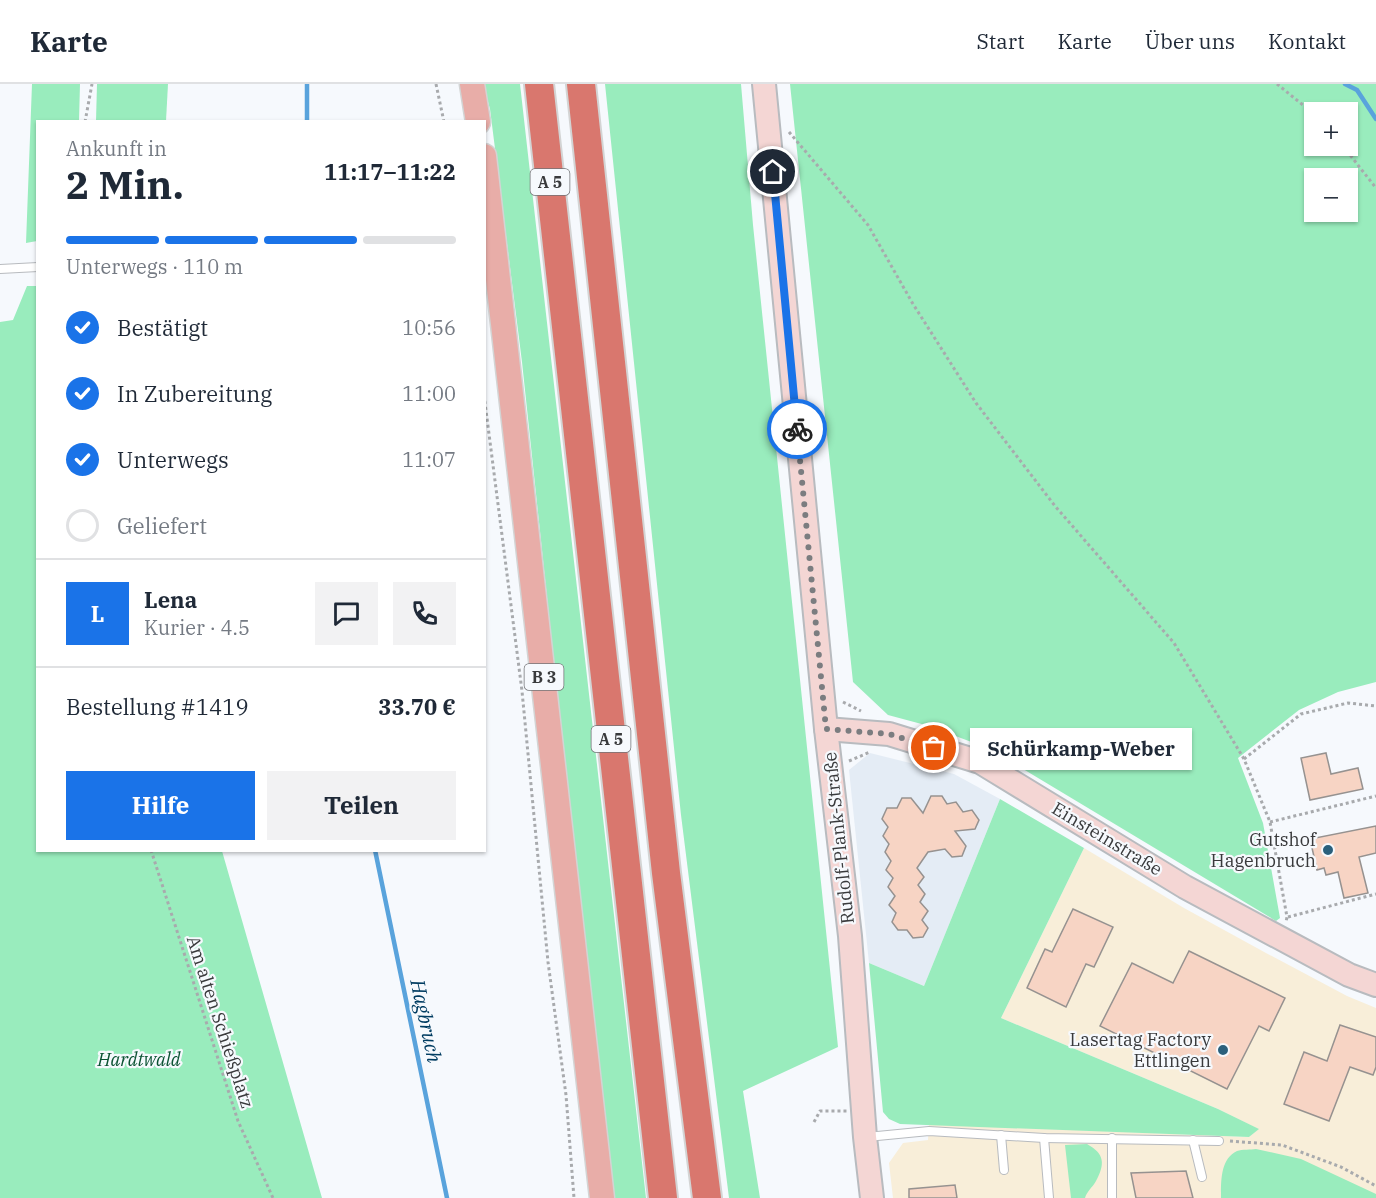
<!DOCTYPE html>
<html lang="de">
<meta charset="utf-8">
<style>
body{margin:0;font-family:"IBM Plex Serif",serif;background:#f2f2f3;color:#1f2937;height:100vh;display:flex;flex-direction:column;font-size:22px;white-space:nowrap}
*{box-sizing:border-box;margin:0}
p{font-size:20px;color:#747a83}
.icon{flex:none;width:33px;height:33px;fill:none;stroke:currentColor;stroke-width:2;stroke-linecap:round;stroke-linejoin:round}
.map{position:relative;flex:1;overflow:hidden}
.drawer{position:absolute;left:36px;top:36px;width:450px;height:732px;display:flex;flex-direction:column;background:#fff;border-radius:0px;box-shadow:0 2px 4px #0004}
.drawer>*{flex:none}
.controls{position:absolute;left:1304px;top:18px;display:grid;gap:12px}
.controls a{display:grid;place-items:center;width:54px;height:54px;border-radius:0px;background:#fff;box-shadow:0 2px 4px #0004;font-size:30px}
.pin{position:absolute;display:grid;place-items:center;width:51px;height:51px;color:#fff;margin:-26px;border:3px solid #fff;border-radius:50%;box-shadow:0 2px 6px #0007}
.courier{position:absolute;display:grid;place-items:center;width:60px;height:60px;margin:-30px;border:4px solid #1a73e8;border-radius:50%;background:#fff;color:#222;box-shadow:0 2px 8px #0007}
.bubble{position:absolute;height:42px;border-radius:0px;background:#fff;box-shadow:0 2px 4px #0004;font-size:20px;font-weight:700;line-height:42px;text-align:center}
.head em{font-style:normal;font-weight:700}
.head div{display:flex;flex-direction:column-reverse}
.head{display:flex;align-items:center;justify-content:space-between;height:102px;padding:0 30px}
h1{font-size:39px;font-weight:700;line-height:45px}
.bar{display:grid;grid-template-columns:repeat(4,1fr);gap:9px 6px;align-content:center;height:72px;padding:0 30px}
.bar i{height:8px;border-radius:4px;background:#e0e1e3}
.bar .current{background:#1a73e8}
.bar p{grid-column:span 4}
.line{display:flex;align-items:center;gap:15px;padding:0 30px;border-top:2px solid #e0e1e3}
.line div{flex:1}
.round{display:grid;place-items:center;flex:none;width:63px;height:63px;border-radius:0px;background:#f2f2f3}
ol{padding:0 30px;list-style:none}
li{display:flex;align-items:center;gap:18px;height:66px}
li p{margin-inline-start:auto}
li .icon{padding:6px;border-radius:50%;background:#1a73e8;color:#fff;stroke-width:4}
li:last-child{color:#747a83}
li i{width:33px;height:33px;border:3px solid #e0e1e3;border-radius:50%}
.cta{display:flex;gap:12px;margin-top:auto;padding:12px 30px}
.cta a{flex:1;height:69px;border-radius:0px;background:#1a73e8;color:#fff;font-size:24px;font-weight:700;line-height:69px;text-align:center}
.cta a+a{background:#f2f2f3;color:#1f2937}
header{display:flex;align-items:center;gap:36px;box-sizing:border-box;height:84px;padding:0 30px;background:#fff;border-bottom:2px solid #e0e1e3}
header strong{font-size:28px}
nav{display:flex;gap:33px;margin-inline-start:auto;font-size:21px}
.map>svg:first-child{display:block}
</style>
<header>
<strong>Karte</strong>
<nav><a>Start</a><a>Karte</a><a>Über uns</a><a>Kontakt</a></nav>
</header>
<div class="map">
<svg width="1376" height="1114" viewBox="0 0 1376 1114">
<rect width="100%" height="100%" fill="#f6f9fd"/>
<polygon fill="#e4ecf5" points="870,669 954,690 1000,715 924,902 869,879 849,686"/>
<polygon fill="#f8eed9" points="1084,764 1184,824 1266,869 1347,912 1376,924 1376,1114 893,1114 889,1079 903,1059 928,1056 929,1040 1249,1053 1258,1045 1218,1025 1001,934"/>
<g fill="#99ecbd" fill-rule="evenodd">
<polygon points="32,0 80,0 79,37 38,38 37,157 26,159"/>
<polygon points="97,0 168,0 166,37 96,37"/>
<polygon points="483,0 520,0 646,1114 612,1114 609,1097 522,278 490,25"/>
<polygon points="605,0 741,0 753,141 838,963 743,1007 760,1114 729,1114 681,731"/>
<path d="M790,0H1376V598L1338,608L1299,626L1238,674L1263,739L1280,834L1276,837L990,665L929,642L888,631L853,598ZM1314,28H1347V62H1314ZM1314,94H1347V128H1314Z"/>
<polygon points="27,202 38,202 38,766 222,767 322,1114 0,1114 0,238 13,236"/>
<polygon points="1000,715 1084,764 1001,934 1218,1025 1259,1045 1249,1053 900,1040 889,1035 883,1028 869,879 924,902"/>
<path d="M1087,1060C1105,1070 1105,1080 1096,1097C1092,1104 1087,1107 1085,1114H1071L1065,1061Z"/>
<path d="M1256,1065L1301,1075L1376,1110V1114H1221C1221,1098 1220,1075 1237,1067C1242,1065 1251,1066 1256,1065Z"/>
</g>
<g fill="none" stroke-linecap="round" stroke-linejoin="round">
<g stroke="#59a3dc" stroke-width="4.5">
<polyline points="307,0 307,38"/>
<polyline points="1345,0 1357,6 1376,35"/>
<polyline points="375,766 447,1114"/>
</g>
</g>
<g fill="#f7d4c4" stroke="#969290" stroke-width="1.5">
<polygon points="1326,669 1331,690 1358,684 1363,705 1310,716 1301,674"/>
<polygon points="931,712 942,712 947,720 956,718 963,728 972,726 979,736 975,745 955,747 966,762 962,772 952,773 945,765 928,768 917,784 924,793 918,801 925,810 920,818 928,827 922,836 928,844 923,853 913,854 907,846 898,846 892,838 896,829 889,821 895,812 888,803 893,794 886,786 891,777 885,768 889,760 883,752 888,743 882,735 887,724 897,724 902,714 911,714 923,729"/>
<polygon points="1376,742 1376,769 1359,773 1368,809 1344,814 1338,788 1326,791 1324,784 1317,786 1310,755"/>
<polygon points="1073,825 1113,843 1094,883 1086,880 1066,923 1027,904 1045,865 1052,868"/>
<polygon points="1189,867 1285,914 1269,947 1259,942 1227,1005 1100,942 1132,879 1173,899"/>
<polygon points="1340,941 1376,953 1376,983 1373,991 1350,983 1329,1037 1284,1020 1304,968 1327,977"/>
<polygon points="1186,1087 1193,1114 1136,1114 1131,1089"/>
<polygon points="955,1101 957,1114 909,1114 909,1105"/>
</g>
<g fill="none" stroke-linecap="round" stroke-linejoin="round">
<g stroke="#b8bbbf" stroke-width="10">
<g id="lane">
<polyline points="0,185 38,183"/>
<polyline points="1001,1051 1004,1086"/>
<polyline points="867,1053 929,1047 1044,1054 1219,1057"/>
<polyline points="1044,1054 1049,1114"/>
<polyline points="1193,1056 1202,1093"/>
<polyline points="1112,1114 1112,1054"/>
</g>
</g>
<g stroke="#b8bbbf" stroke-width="26">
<g id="secondary">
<polyline points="764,0 826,645 850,852 865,1053 872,1114"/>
<polyline points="826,645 889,650 980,678 1185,803 1349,891 1376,901"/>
</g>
</g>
<g stroke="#d3d4d4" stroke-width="27">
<g id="primary">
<polyline points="472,0 478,38"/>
<polyline points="484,72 602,1114"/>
</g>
</g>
<g stroke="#d3d4d4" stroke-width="32">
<g id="highway">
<polyline points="539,0 663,1114"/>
<polyline points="581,0 666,789 707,1114"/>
</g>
</g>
<g stroke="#a8aaad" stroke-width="3" stroke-dasharray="3 3" stroke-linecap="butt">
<polyline points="436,0 444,38"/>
<polyline points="1277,0 1314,30"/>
<polyline points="85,38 92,0"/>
<polyline points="789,48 868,141 913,220 976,319 1055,422 1174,559 1244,675 1270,738 1287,833 1286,838"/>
<polyline points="1343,62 1376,104"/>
<polyline points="484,311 522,607 548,878 566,1011 574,1114"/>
<polyline points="843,618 861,627"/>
<polyline points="1244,675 1301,630 1348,619 1376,622"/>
<polyline points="849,677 870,668"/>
<polyline points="1270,738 1376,712"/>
<polyline points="151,766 238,1037 273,1114"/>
<polyline points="1288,833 1376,810"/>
<polyline points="814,1038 820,1027 847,1027"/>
<polyline points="1230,1057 1282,1061 1341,1083 1376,1102"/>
</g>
<use href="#lane" stroke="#fff" stroke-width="8"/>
<use href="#secondary" stroke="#f4d6d4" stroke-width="22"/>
<use href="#primary" stroke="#e8ada8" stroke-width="24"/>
<use href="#highway" stroke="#d9776e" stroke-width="28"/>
</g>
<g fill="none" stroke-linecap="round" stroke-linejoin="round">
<polyline stroke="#7b7d80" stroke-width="6" stroke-dasharray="0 10.8" points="797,345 826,645 889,650 934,664"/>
<polyline stroke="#1a73e8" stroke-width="8" points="773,88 797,345"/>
</g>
<g fill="#2b607c" stroke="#f6f9fd" stroke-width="2">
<circle cx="1328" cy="766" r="6"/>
<circle cx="1223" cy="966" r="6"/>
</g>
<g text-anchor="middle" stroke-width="4.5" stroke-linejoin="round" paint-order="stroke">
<g fill="#f6f9fd" stroke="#727376" stroke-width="1.5">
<rect x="530.5" y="85" width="39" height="26" rx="4.5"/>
<rect x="524.5" y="580" width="39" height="26" rx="4.5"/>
<rect x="591.5" y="642" width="39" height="26" rx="4.5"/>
</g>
<g font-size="16" font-weight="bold" fill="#393a3c">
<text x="550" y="104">A 5</text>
<text x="544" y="599">B 3</text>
<text x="611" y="661">A 5</text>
</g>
<g font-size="18" fill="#393a3c" stroke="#f6f9fd">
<text transform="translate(839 754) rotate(-96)" y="6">Rudolf-Plank-Straße</text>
<text transform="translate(1107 755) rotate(31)" y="6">Einsteinstraße</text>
<text transform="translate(220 938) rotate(72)" y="6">Am alten Schießplatz</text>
</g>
<g font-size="18" fill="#393a3c" stroke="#f6f9fd" text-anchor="end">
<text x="1316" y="762">Gutshof<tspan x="1316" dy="21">Hagenbruch</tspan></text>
<text x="1211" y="962">Lasertag Factory<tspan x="1211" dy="21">Ettlingen</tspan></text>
</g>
<g font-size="18" font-style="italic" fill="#0b5333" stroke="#f6f9fd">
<text x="139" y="982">Hardtwald</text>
</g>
<g font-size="20" font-style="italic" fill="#003c61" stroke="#f6f9fd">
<text transform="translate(426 937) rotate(78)" y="7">Hagbruch</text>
</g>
</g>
</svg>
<div class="controls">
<a>+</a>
<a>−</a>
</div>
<div class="pin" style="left:934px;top:664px;background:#ea580c"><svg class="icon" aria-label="bag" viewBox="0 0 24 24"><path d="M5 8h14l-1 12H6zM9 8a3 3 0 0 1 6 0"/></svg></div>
<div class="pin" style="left:773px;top:88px;background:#1f2937"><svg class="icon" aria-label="home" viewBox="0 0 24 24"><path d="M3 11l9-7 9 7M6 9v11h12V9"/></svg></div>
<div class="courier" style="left:797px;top:345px"><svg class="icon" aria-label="bike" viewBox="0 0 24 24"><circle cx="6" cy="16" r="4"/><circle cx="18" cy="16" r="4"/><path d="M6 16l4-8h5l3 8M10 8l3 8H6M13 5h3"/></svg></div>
<div class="bubble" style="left:970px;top:644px;width:222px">Schürkamp-Weber</div>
<section class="drawer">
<div class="head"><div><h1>2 Min.</h1><p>Ankunft in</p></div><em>11:17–11:22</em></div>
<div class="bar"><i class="current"></i><i class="current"></i><i class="current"></i><i></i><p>Unterwegs · 110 m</p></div>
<ol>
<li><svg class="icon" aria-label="check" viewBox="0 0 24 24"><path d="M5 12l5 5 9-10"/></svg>Bestätigt<p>10:56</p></li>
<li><svg class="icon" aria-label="check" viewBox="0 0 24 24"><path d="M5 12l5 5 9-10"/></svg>In Zubereitung<p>11:00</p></li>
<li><svg class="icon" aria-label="check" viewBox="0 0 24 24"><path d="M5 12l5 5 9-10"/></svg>Unterwegs<p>11:07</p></li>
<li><i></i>Geliefert</li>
</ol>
<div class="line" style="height:108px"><b class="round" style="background:#1a73e8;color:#fff">L</b><div><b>Lena</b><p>Kurier · 4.5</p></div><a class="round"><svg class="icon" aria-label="chat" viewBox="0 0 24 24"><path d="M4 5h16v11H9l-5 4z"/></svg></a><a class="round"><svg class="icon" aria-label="phone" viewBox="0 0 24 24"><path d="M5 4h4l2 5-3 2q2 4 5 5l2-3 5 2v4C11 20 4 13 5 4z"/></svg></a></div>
<div class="line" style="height:78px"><div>Bestellung #1419</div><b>33.70 €</b></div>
<div class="cta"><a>Hilfe</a><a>Teilen</a></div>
</section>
</div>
